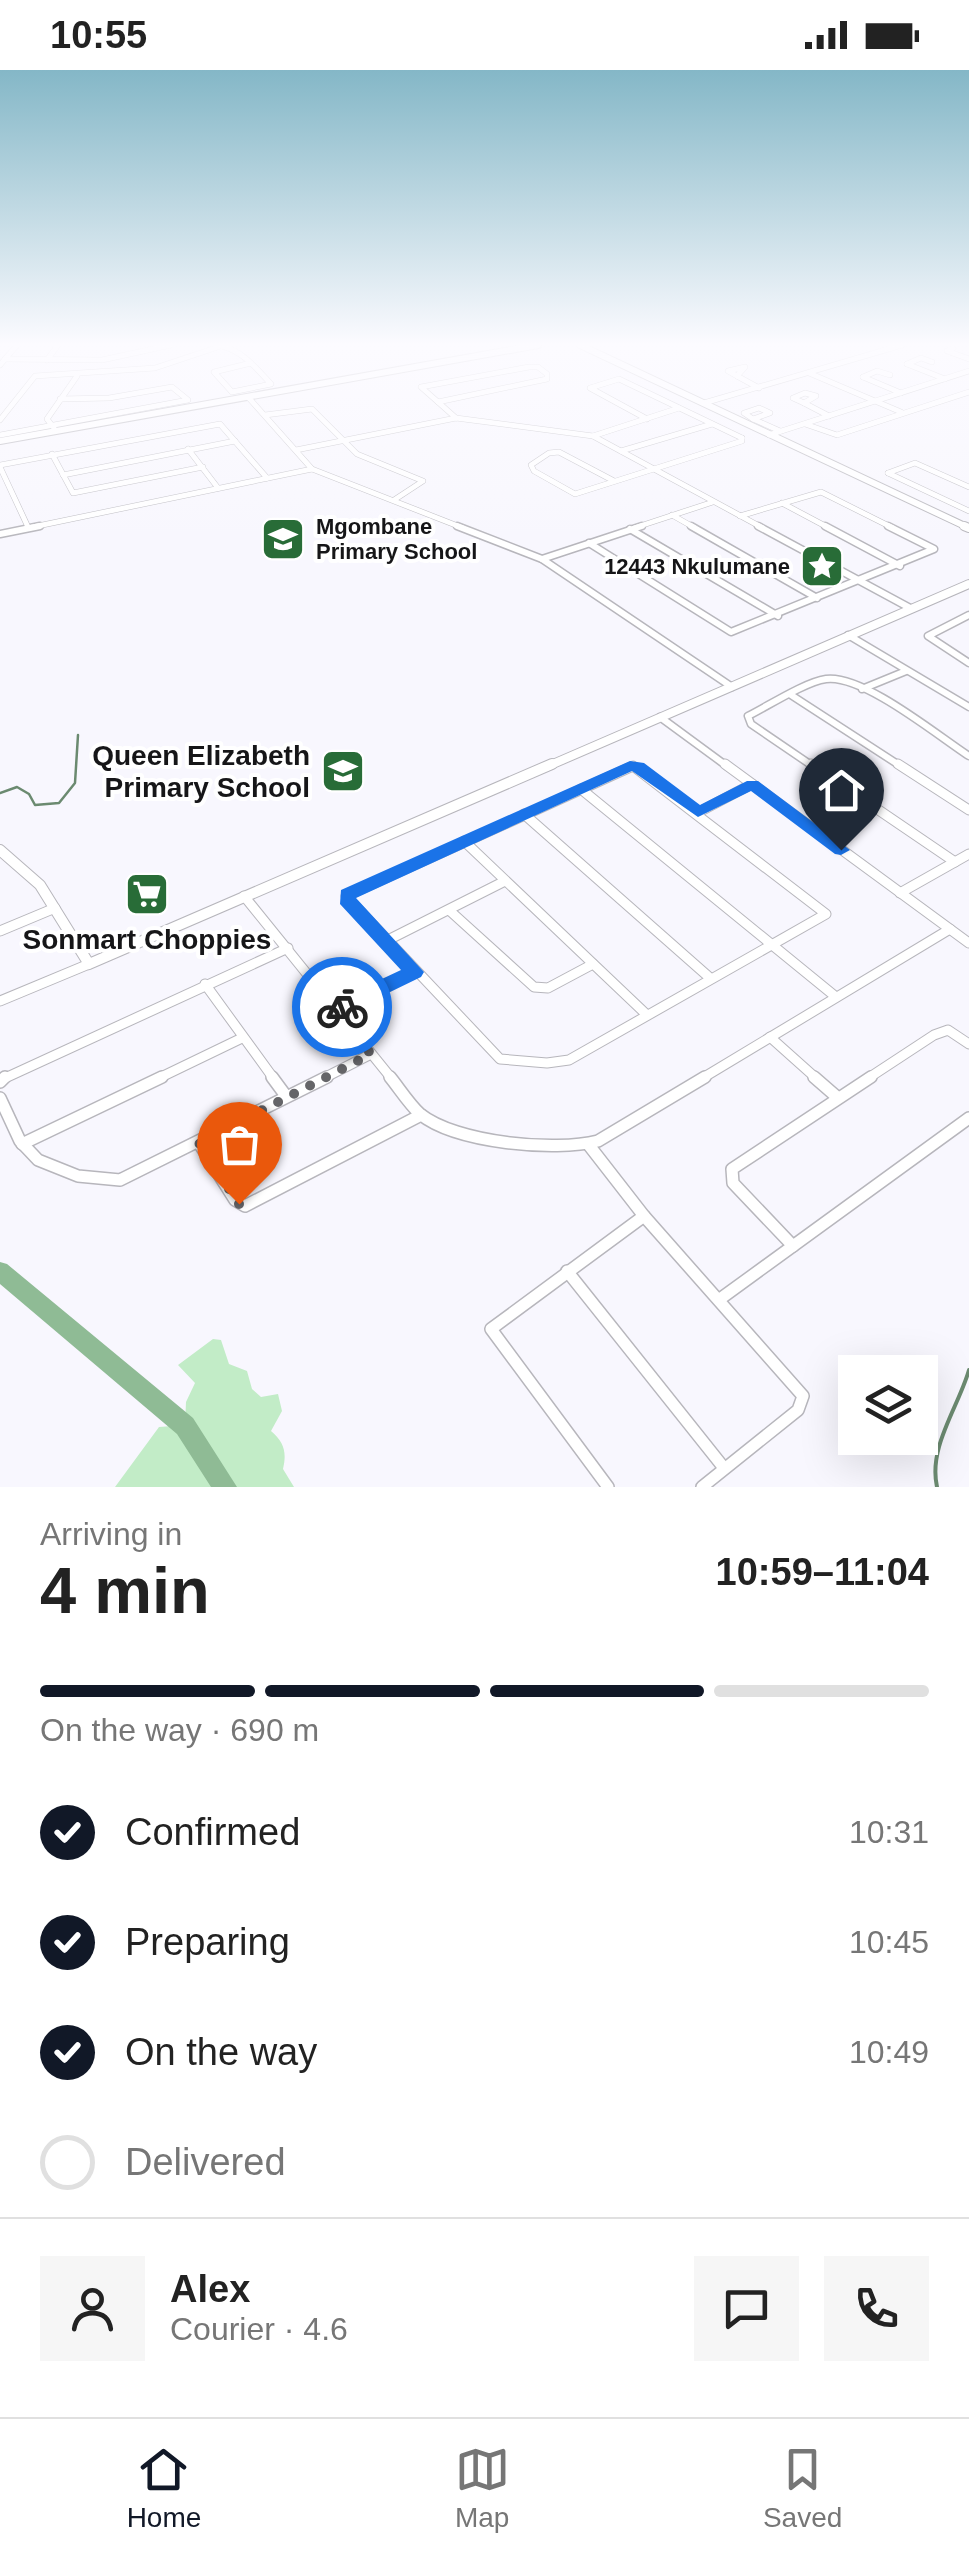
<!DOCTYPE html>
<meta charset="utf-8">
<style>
body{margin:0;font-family:Helvetica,sans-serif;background:#f6f6f6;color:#222;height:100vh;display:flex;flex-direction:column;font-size:38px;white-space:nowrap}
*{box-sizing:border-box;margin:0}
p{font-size:32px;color:#767676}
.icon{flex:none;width:55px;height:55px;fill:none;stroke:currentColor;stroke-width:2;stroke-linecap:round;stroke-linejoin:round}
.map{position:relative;height:1417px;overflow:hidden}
.drawer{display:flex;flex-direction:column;background:#fff;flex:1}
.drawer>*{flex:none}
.controls{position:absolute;left:838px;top:1285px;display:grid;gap:20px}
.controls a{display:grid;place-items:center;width:100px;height:100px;border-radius:0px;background:#fff;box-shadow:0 10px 40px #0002;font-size:50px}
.pin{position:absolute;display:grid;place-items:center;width:85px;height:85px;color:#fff;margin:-102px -42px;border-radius:50% 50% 50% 0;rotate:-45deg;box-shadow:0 0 10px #0007}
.pin .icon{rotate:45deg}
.courier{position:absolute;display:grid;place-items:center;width:100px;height:100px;margin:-50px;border:8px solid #1a73e8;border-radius:50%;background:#fff;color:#222;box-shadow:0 2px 12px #0007}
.summary em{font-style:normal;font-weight:700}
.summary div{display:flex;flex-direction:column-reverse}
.summary{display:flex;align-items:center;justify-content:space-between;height:170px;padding:0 40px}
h1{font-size:65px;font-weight:700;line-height:75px}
.bar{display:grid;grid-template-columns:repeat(4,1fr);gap:15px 10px;align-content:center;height:120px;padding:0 40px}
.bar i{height:12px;border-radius:8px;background:#e0e0e0}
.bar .selected{background:#111827}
.bar p{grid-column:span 4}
.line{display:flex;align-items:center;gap:25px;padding:0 40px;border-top:2px solid #e0e0e0}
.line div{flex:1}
.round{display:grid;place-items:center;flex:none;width:105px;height:105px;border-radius:0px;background:#f6f6f6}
ol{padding:0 40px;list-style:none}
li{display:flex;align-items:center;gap:30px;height:110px}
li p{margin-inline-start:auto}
li .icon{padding:10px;border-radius:50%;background:#111827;color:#fff;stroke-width:4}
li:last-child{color:#767676}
li i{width:55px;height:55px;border:5px solid #e0e0e0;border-radius:50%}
.status{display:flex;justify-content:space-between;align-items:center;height:70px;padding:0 50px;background:#fff;direction:ltr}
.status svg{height:28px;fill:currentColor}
.dock{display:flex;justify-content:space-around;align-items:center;height:140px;border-top:2px solid #e0e0e0;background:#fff;font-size:28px;color:#767676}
.dock a{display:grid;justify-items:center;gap:5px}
.dock .selected{color:#111827}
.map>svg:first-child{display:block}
</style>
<div class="status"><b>10:55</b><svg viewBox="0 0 49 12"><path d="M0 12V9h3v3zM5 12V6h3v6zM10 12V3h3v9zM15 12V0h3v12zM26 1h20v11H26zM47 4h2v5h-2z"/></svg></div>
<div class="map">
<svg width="969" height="1417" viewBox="0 0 969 1417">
<rect width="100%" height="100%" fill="#f8f7fe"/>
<path fill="#c2ecc7" d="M213,1269L221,1270L229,1294L247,1301L252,1319L261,1327L278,1324L282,1341L271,1361C284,1372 287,1382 283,1399L294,1417H115L159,1357L185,1355L186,1332L195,1313L178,1295Z"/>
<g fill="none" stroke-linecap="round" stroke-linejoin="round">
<polyline stroke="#6b8a70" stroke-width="2.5" points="0,723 17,717 29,724 35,735 59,733 75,713 78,665"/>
<path stroke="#6b8a70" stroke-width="4" d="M937,1417C928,1377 958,1338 969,1300"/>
<polygon fill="#8fbb95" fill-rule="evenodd" points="0,1192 7,1194 193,1348 237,1417 211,1417 177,1364 0,1214"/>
<g stroke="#b7b6bc" stroke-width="6">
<g id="minor-far3">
<path d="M222,276C244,282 256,298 271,314L232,322L214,302L251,293"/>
<polyline points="953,278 947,281 969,289"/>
<polyline points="5,289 102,290 171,275"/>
<polyline points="47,290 58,275"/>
<polyline points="907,294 945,309"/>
<polyline points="907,294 921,288 932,292"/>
<polyline points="0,295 17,275"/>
<polygon points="529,297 538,297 547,304 547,309 438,332 421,317"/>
<polygon points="745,297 737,306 728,301"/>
<polyline points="809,303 901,342"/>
<polyline points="737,306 759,318"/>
<polyline points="863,307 901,323"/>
<polyline points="863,307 877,301 890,305"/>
<polygon points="805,323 816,326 804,333 793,328"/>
<polyline points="248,327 312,399 463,458"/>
<polyline points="438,332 456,348"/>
<polyline points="704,333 902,275"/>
<polyline points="804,333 829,346"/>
<polygon points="759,338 770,343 753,349 744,343"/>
<polyline points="265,345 312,339 357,384 423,411 394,430"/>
<polyline points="647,349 590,318 619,309 742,368"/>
<polyline points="753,349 780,361"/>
<polyline points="0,350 35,306 155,298 224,275"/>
<polyline points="805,354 837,365 969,322"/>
<polyline points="54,358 47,349 77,306"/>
<polyline points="0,365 188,330 172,317 109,328 60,329"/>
<polyline points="769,365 969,301"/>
<polyline points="593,366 679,338"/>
<polyline points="188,379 218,418"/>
<polyline points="296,380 456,348 593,366 763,458"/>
<polyline points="621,381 712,354"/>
<polyline points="52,384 73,423 203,397"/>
<polyline points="0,395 220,354 267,408"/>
<polyline points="0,397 28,457"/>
<polyline points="888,403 915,393 969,417"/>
<polyline points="888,403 969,441"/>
<polyline points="63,405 235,371"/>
<polyline points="614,411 559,382 549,383 531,395 534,401 575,424 742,371 742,368"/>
<polyline points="782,433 829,458"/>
<polyline points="672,445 695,458"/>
<polyline points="740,446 821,422 893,458"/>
<polyline points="28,458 312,399"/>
<polyline points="634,458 713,432"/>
</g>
</g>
<g stroke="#b7b6bc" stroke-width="9">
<g id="minor-far2">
<polyline points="457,456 542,489 732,617"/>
<polyline points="691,456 817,528"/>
<polyline points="758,456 910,538"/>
<polyline points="825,456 900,496"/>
<polyline points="630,459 778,546"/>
<polyline points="0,464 40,456"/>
<polyline points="589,473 731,562 934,479 888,456"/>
<polyline points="542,489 642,456"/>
<polyline points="969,545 928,566 969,593"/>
<polyline points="848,565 969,637"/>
<polyline points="862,619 906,601"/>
<polyline points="791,625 902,697"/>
<polyline points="660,647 728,697"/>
<path d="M814,697L751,654L748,646C768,636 805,612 826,609C863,604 938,666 969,686"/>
</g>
</g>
<g stroke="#b7b6bc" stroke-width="11">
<g id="minor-far1">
<polyline points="725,694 969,873"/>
<polyline points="811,694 955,792"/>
<polyline points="898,694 969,740"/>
<polygon points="633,696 826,844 569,990 547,993 500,989 346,826"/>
<polyline points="581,719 836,927"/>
<polyline points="699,742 752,714"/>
<polyline points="524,744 710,908"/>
<polyline points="464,771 647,945"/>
<polyline points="900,823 969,784"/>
<polyline points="244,826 392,1009"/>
<polyline points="449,840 534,917 548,918 593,894"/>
<polyline points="0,861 55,838"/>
<polyline points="386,871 505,811"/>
<polyline points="205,914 274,1009"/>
<polyline points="0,931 89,894"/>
<polyline points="335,940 414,902"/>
<polyline points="770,967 817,1009"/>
<polyline points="3,1009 288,878"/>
<polyline points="157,1009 242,968"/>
<polyline points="322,1009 371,984"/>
<polyline points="701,1009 950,859"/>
<polyline points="867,1009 934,965 948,960 969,974"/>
</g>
</g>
<g stroke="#b7b6bc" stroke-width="14">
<g id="minor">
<polyline points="272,1007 286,1026"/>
<path d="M390,1007C399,1018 409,1034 420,1044C456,1073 555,1082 598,1071L705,1007"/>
<polyline points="814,1007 837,1027"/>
<polyline points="0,1012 5,1007"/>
<polyline points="0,1028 20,1071 38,1090 78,1106 120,1110 327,1007"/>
<polyline points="199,1073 235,1130 245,1136 421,1045"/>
<polyline points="22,1074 162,1007"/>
<polyline points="588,1074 644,1146 803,1326 798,1340 702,1417"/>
<polyline points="793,1176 733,1113 732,1099 871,1007"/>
<polyline points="567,1201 724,1398"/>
<polyline points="720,1229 969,1048"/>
<polyline points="608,1417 491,1259 644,1146"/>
</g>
</g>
<g stroke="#b7b6bc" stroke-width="8">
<g id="tertiary-far2">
<polyline points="580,275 969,458"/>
<polyline points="0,371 538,275"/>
</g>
</g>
<g stroke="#b7b6bc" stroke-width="10">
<g id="tertiary-far1">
<polyline points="964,456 969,458"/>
<polyline points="546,697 969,514"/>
</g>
</g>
<g stroke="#b7b6bc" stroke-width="12">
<polyline id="tertiary" points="0,780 40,815 89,894 552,694"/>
</g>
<use href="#minor-far3" stroke="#fff" stroke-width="5"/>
<use href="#minor-far2" stroke="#fff" stroke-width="6"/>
<use href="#minor-far1" stroke="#fff" stroke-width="9"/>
<use href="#minor" stroke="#fff" stroke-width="11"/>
<use href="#tertiary-far2" stroke="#fff" stroke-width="6"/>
<use href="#tertiary-far1" stroke="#fff" stroke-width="8"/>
<use href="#tertiary" stroke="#fff" stroke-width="10"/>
</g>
<linearGradient id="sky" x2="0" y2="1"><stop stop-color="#84b7c7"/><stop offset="0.58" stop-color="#fcfbff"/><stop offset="1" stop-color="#fcfbff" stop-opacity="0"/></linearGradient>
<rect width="969" height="473" fill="url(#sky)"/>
<polygon fill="#1a73e8" points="630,691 644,693 700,735 747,711 758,711 850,780 841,785 835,784 751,721 698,747 632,701 356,828 424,902 421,907 349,942 335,942 335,931 401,900 340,834 341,820"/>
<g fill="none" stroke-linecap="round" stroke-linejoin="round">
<polyline stroke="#656568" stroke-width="10" stroke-dasharray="0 18" points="239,1134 199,1073 371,984 335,940 342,937"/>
</g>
<defs>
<g id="school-square" transform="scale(2.25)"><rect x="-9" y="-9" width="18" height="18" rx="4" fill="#286c37" stroke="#fff"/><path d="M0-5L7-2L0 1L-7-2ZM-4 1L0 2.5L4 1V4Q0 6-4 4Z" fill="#fff"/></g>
<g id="sight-square" transform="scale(2.25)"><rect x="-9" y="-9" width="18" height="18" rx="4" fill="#286c37" stroke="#fff"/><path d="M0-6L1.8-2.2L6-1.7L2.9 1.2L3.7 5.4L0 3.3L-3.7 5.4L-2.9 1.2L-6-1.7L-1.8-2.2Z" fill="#fff"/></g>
<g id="supermarket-square" transform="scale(2.25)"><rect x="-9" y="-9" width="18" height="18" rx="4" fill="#286c37" stroke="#fff"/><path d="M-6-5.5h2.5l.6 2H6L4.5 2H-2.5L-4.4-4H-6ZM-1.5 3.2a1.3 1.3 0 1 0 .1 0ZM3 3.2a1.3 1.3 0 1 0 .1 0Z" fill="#fff"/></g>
</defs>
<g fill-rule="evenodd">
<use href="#school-square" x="283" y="469"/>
<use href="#sight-square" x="822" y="496"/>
<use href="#school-square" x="343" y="701"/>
<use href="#supermarket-square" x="147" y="824"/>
</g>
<g text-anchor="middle" stroke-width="8" stroke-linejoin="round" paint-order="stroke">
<g font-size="22" font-weight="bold" fill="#161618" stroke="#fff" text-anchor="start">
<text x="316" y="464">Mgombane<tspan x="316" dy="25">Primary School</tspan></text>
<text x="790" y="504" text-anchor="end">12443 Nkulumane</text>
</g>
<g font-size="28" font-weight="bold" fill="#161618" stroke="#fff" text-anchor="end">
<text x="310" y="695">Queen Elizabeth<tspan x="310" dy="32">Primary School</tspan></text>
<text x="147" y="879" text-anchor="middle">Sonmart Choppies</text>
</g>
</g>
</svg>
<div class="controls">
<a><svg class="icon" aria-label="layers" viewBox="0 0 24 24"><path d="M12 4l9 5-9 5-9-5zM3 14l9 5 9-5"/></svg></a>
</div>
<div class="pin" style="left:239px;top:1134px;background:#ea580c"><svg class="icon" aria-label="bag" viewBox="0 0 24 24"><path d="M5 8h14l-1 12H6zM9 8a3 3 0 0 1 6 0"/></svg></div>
<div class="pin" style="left:841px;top:780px;background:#1f2937"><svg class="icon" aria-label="home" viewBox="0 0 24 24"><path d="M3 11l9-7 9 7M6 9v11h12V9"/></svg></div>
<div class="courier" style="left:342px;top:937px"><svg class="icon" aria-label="bike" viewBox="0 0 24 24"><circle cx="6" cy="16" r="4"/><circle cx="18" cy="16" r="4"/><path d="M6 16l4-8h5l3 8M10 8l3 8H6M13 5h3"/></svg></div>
</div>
<section class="drawer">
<div class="summary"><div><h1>4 min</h1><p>Arriving in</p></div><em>10:59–11:04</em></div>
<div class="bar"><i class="selected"></i><i class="selected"></i><i class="selected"></i><i></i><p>On the way · 690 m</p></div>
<ol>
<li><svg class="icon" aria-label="check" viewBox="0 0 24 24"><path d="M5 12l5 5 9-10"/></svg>Confirmed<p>10:31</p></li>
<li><svg class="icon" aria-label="check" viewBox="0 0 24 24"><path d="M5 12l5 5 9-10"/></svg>Preparing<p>10:45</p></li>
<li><svg class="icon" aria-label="check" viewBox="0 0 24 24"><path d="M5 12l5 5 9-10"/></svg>On the way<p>10:49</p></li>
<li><i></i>Delivered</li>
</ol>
<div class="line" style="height:180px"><a class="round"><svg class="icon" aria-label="person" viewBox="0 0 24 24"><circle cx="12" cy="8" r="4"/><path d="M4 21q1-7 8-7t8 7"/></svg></a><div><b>Alex</b><p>Courier · 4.6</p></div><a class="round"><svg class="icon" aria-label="chat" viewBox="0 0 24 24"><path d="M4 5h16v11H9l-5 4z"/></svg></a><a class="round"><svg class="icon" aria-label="phone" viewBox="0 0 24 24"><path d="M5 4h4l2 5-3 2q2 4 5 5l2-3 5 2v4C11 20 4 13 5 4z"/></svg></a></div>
</section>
<nav class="dock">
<a class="selected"><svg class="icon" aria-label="home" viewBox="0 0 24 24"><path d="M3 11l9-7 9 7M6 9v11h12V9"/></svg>Home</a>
<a><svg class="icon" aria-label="map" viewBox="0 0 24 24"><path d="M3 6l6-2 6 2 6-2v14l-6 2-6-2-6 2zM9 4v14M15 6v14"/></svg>Map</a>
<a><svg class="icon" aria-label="saved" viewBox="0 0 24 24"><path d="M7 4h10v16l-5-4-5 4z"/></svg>Saved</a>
</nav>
